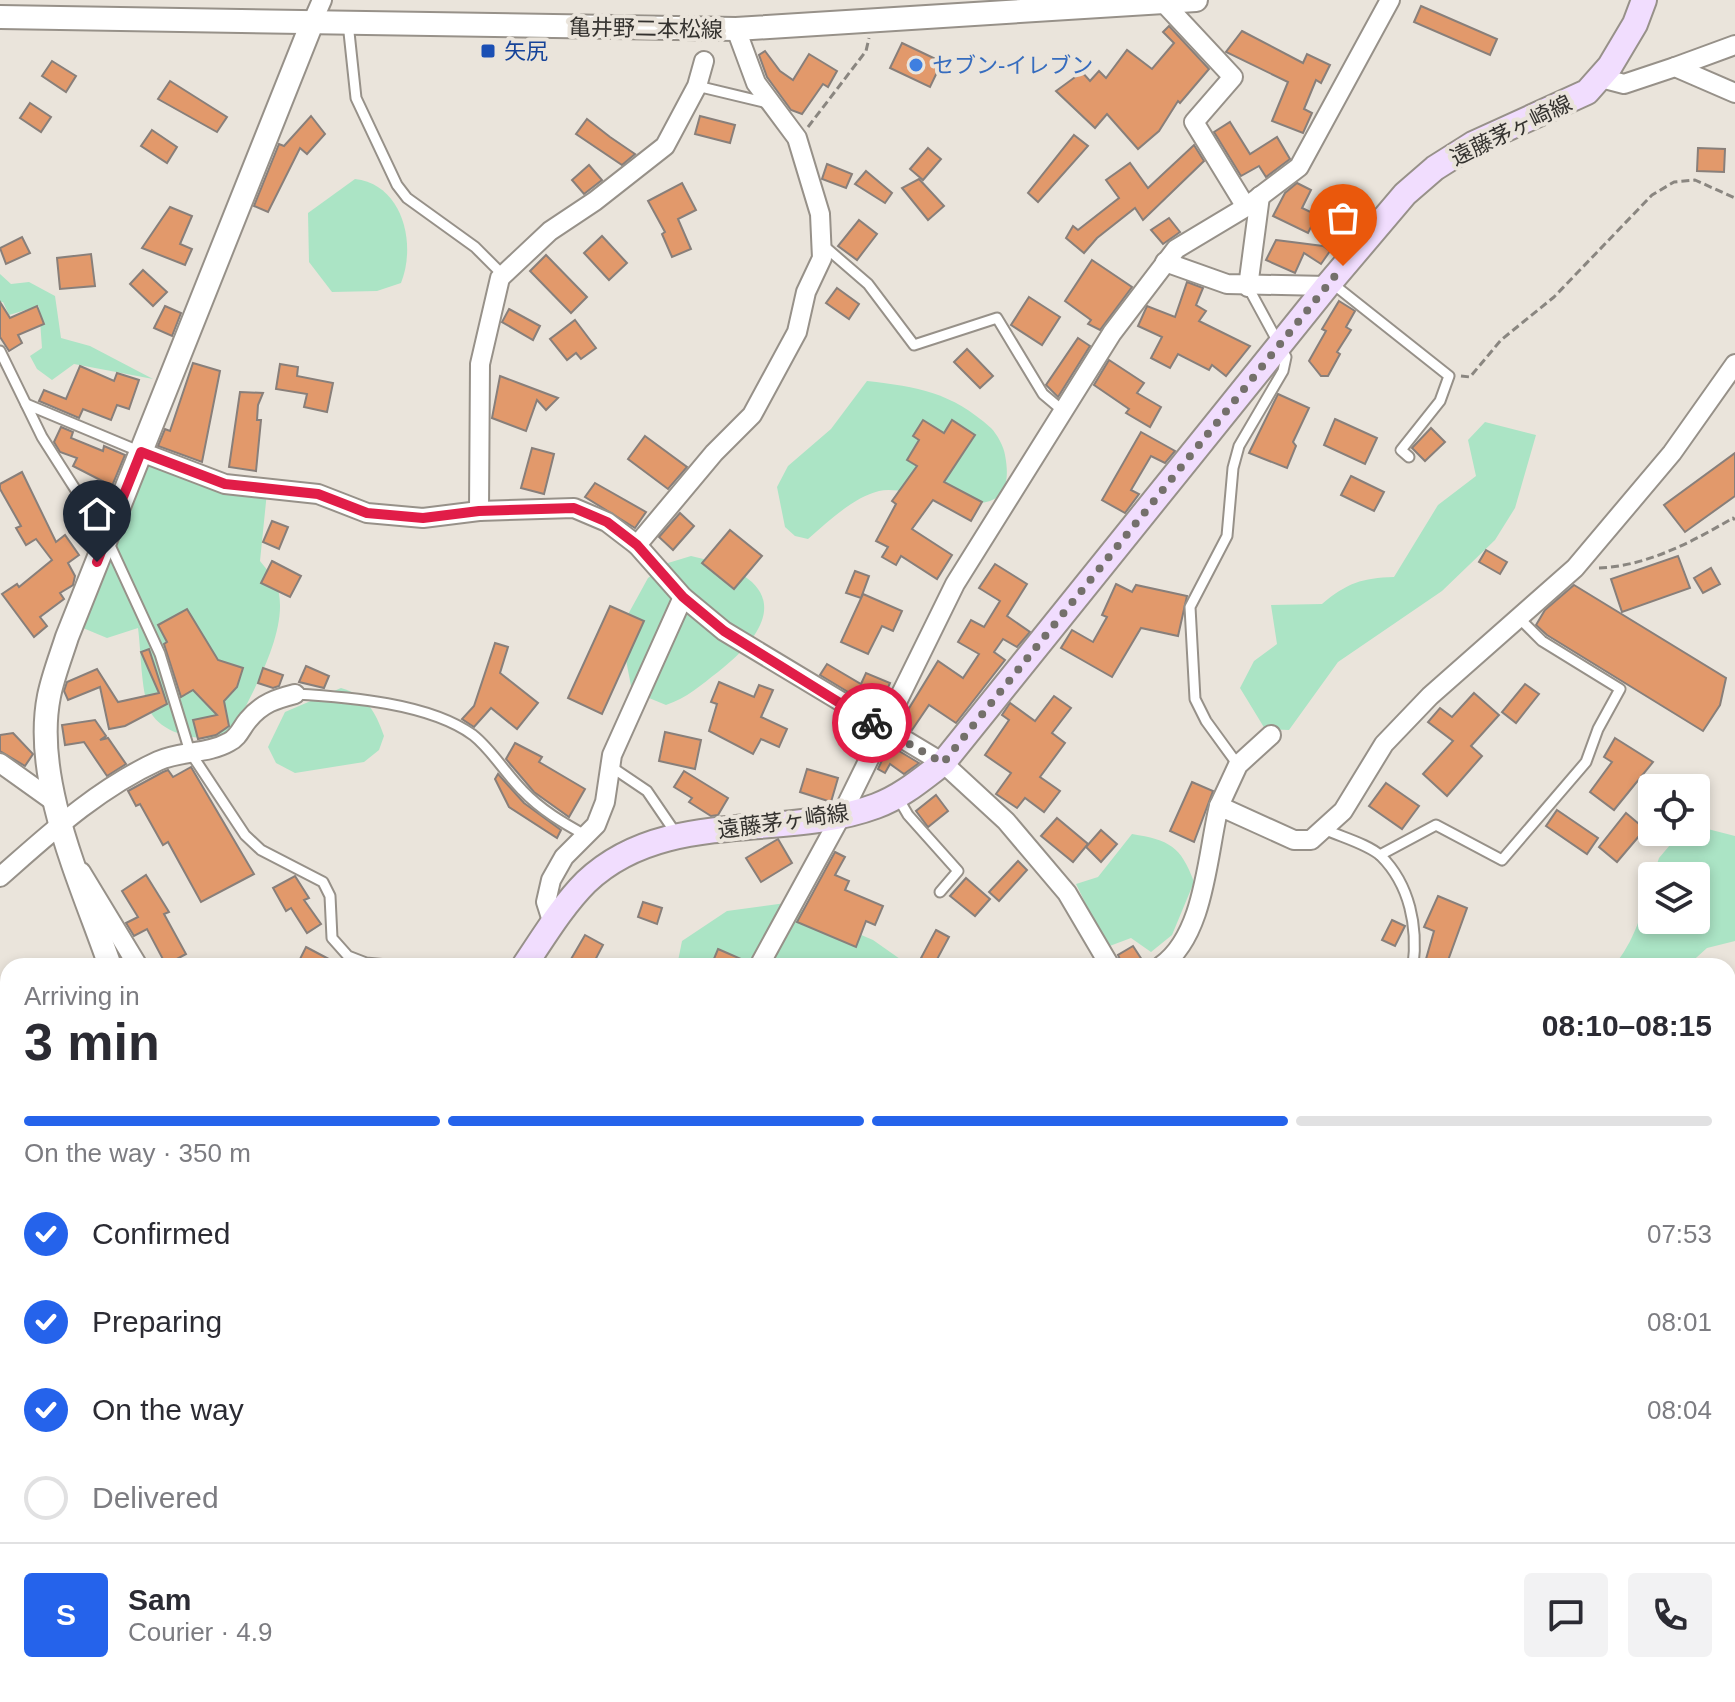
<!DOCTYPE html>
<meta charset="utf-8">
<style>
body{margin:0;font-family:Helvetica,"Noto Sans JP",sans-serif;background:#f2f2f3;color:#2b2b33;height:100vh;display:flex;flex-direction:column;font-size:30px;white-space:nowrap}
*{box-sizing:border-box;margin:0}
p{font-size:26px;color:#7c7c81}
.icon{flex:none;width:44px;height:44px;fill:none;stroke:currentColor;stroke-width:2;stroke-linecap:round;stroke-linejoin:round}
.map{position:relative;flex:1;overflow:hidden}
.side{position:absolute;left:0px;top:958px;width:1736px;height:744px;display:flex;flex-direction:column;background:#fff;border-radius:24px 24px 0 0;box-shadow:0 4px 12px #0003}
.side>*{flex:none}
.fabs{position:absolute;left:1638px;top:774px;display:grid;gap:16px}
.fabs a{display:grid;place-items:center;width:72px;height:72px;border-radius:8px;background:#fff;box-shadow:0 4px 12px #0003;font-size:40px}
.pin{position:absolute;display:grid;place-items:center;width:68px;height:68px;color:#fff;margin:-82px -34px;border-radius:50% 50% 50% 0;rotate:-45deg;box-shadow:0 0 8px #0007}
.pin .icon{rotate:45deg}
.courier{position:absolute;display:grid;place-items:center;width:80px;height:80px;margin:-40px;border:6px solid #e11d48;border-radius:50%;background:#fff;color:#222;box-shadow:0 2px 10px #0007}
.head em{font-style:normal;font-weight:700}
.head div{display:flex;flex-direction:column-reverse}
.head{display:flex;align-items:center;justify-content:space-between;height:136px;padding:0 24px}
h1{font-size:52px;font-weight:700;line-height:60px}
.bar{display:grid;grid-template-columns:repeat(4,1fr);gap:12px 8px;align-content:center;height:96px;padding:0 24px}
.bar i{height:10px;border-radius:6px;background:#e1e1e2}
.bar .selected{background:#2563eb}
.bar p{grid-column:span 4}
.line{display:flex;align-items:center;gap:20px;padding:0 24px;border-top:2px solid #e1e1e2}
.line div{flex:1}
.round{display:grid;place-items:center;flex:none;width:84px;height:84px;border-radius:8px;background:#f2f2f3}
ol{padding:0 24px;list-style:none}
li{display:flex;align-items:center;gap:24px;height:88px}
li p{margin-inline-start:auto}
li .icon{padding:8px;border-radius:50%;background:#2563eb;color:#fff;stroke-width:4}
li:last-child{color:#7c7c81}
li i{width:44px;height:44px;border:4px solid #e1e1e2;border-radius:50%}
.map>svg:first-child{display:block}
</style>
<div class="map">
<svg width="1735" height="1702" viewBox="0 0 1735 1702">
<rect width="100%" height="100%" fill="#eae4db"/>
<g fill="#abe4c5">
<path d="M355,179C402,184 417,243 401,283L377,291L332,292L309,262L308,213Z"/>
<polygon points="0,274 11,284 29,282 55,296 61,338 90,346 153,379 74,364 52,380 37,369 30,356 42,348 39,306 9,315 3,302 0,302"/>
<path d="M867,381C918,387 951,392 991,428C997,434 1004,447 1005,455C1022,543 918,482 879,491C852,498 829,521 808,539L795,536L785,527L777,487L788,466L831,429Z"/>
<path d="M1485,422L1536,435L1515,508L1495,540L1442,591L1338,662L1289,730L1265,729L1240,688L1254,661L1277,644L1271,605L1322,604C1347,583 1362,578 1394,577L1438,505L1476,476L1468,440Z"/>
<path d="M146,462L267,492L260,561C265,568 272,574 275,581C295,624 250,695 232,734C209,744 161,737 149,709C141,690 141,650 138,628L107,638L83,628Z"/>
<path d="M691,556C778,575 788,617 718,672C701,685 687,698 666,705L632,691L620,629L648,578L668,563Z"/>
<path d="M341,688C367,696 375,711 384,736L379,750L364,762L295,773L276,763L268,747L285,712Z"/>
<path d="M1696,826L1735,836V941L1707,948L1687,966H1613C1634,944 1643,909 1652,880V920H1696V876H1653L1659,858L1681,832H1696Z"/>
<path d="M1132,834C1169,840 1181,846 1194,882L1172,935L1151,952L1131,938L1107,947L1076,884L1098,877Z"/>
<polygon points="786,903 873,940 910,966 677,966 682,941 727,911"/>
<polygon points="718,1694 821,1694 813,1702 713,1702"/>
</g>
<g fill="#e2996b" stroke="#887f7a" stroke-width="2">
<polygon points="1421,6 1497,39 1490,55 1414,22"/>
<polygon points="1169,26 1209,69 1180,103 1178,101 1159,131 1138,149 1107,114 1095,128 1056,91 1082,72 1090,81 1099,71 1106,78 1127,50 1152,69 1174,43 1163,32"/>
<polygon points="1242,31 1303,63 1307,54 1330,65 1321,83 1316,80 1304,109 1312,113 1303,133 1272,121 1288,82 1226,52"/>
<polygon points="902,43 942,62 930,87 890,68"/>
<polygon points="765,51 780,71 793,80 809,54 837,71 828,87 823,84 802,114 791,110 767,77 759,55"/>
<polygon points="52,61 76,76 66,92 42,76"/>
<polygon points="170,81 227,117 217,132 158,99"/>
<polygon points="30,103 51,117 41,132 20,118"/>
<polygon points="311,116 325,134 307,154 300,148 268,212 254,206 279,144 284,146"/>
<polygon points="700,116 735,125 730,143 695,134"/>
<polygon points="587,119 610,137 635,154 622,165 576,134"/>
<polygon points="1230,122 1250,154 1277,137 1290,159 1266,177 1259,166 1241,176 1214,132"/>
<polygon points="152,130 177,147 167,163 141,146"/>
<polygon points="1074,135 1088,146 1038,202 1028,193"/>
<polygon points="1194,145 1204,161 1143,220 1135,208 1097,238 1084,253 1066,238 1073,226 1078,230 1119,198 1106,180 1130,163 1148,188"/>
<polygon points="928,148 941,159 923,180 910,169"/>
<polygon points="1698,148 1725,149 1724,172 1697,171"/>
<polygon points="827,164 852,174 846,188 822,179"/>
<polygon points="589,165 602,180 584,194 572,180"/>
<polygon points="866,171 892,193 885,203 855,184"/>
<polygon points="919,179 944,206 928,220 902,188"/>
<polygon points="682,183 696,210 678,219 691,249 672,257 662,234 665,232 648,201"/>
<polygon points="1297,183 1311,190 1302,208 1317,215 1308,233 1273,216 1285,193"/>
<polygon points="170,207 192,216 180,244 192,249 185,265 142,248"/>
<polygon points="1169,218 1180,232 1163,244 1151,230"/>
<polygon points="859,220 877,234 857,260 838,246"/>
<polygon points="602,236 627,263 609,280 584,253"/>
<polygon points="22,237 30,253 6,264 0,248"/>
<polygon points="1276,240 1323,246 1330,251 1321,264 1304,253 1295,273 1266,260"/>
<polygon points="91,254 95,286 60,289 57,258"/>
<polygon points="546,255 587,297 571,313 530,271"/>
<polygon points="1092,260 1132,287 1100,330 1088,324 1091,320 1065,301"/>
<polygon points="143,270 167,292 153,306 130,284"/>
<polygon points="1187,282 1203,288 1196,305 1206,311 1199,321 1250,346 1226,376 1212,365 1209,370 1178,354 1170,368 1151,358 1162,337 1138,326 1147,306 1175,317"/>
<polygon points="837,288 859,304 849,319 826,303"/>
<polygon points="1029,297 1060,317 1042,345 1011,325"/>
<polygon points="1339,301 1355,311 1346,327 1351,330 1337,352 1340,354 1328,376 1321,376 1309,361 1326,331 1322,329"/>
<polygon points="0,302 10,318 37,306 44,324 18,335 22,343 9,351 0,337"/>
<polygon points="165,306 181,313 172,336 154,328"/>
<polygon points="509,309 540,326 533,340 502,322"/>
<polygon points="575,320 596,348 581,359 576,353 567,360 550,339"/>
<polygon points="1078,338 1090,346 1058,397 1046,385"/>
<polygon points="967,349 993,376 980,388 954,362"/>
<polygon points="1109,360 1144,383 1137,393 1161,407 1150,427 1126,413 1129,409 1094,385"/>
<polygon points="193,363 220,371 202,462 158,446 165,429 170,431"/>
<polygon points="280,364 298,367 297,376 333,383 327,412 304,407 307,394 276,389"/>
<polygon points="80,366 114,381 117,373 139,380 129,409 117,405 111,420 83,409 79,418 39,401 44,390 66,399"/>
<polygon points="500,376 521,384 558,398 546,410 537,400 526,431 492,418"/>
<polygon points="240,392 263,393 258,405 257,420 261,420 256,471 229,467"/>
<polygon points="1278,394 1309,408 1293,442 1296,446 1287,468 1249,453"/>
<polygon points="1335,419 1377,438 1365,464 1324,445"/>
<polygon points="923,420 944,433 952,420 975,435 944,482 982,502 971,521 933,500 912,529 952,555 937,579 901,556 896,565 882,557 888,547 876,541 896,504 892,501 917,466 907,460 919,440 913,436"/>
<polygon points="61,427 73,432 71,438 103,451 104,446 125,455 112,486 73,466 77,458 60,452 54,442"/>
<polygon points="1431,428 1445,442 1425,461 1412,448"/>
<polygon points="1141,432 1175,451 1165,463 1151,456 1131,490 1139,494 1125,513 1102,500"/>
<polygon points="645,436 687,467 668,489 628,459"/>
<polygon points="532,448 554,454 544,494 521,488"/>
<polygon points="1735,453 1735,496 1685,532 1664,505"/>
<polygon points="22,472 56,542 65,535 79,555 68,563 75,576 73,585 60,593 64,599 40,617 47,626 34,637 2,594 17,584 19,587 52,560 36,539 26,545 16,528 21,526 0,489 0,484"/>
<polygon points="1351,476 1384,492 1374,511 1341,495"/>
<polygon points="595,483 646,512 635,528 585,497"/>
<polygon points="680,513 694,526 673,550 659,537"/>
<polygon points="272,521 288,527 279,549 263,542"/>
<polygon points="730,530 762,556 734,589 702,563"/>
<polygon points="1486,550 1507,562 1500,574 1479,562"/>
<polygon points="1678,556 1690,588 1622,612 1611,579"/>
<polygon points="272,561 301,576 290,597 261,583"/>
<polygon points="995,564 1027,584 1007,616 1030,632 1017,647 1003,639 994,652 1005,660 956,723 929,705 912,730 900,723 938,661 963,678 979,654 958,642 971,620 984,627 1000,601 979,588"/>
<polygon points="1711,568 1720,584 1703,593 1694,578"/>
<polygon points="855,571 869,576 861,598 846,593"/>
<polygon points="1116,584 1132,592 1136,585 1187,596 1178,636 1141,628 1112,677 1061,648 1072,630 1093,642 1107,617 1102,615"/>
<polygon points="1574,585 1726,678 1720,705 1703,731 1547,635 1536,625 1545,610"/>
<polygon points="863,594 902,611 893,631 882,626 868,654 841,642"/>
<polygon points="610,606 644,621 602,714 568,698"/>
<polygon points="187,609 218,660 243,668 237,687 224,701 229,726 216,735 198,739 193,720 217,715 193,690 181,697 164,644 167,642 158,625"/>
<polygon points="495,643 508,647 500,673 538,703 517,729 491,708 474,727 462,719 474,706"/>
<polygon points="149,649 167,704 125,726 109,729 100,687 68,700 64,691 67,682 97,669 118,702 159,693 141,652"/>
<polygon points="827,664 861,684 866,673 890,683 878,710 820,675"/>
<polygon points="306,666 329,676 324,688 299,682"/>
<polygon points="263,668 283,675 279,686 273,688 258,683"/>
<polygon points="719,682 754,697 759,685 773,690 761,717 787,729 779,747 761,739 753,754 709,731 717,704 711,702"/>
<polygon points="1525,684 1539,694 1516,723 1502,712"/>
<polygon points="1474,693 1499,715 1471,746 1482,756 1447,796 1423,774 1453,741 1428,722 1440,708 1452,717"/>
<polygon points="1054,696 1071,708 1052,733 1065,743 1040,777 1060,791 1044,812 1025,798 1017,808 996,794 1011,773 985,755 1009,720 1002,715 1010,703 1035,721"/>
<polygon points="95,720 106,736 100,740 108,738 126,764 107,776 84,742 65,745 62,725"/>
<polygon points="665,732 701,740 695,769 659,761"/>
<polygon points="13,733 33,754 25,766 0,751 0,735"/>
<polygon points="1615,738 1653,762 1614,810 1590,792 1612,762 1604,757"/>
<polygon points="515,743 542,757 539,762 585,789 569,817 534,792 506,759"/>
<polygon points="889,745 919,763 904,774 890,764 885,773 878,769"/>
<polygon points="191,767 254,874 201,902 168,842 163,845 140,804 136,806 128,791 163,772 168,770 173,777"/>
<polygon points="807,769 838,778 831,802 800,792"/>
<polygon points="684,771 728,798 718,815 711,816 689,802 692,798 674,787"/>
<polygon points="498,774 524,803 561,830 557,838 509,807 495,779"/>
<polygon points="1192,782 1213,791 1194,842 1170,831"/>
<polygon points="1386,783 1419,806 1402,829 1369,806"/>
<polygon points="936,795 948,811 928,827 916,811"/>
<polygon points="1557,810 1598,838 1587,854 1546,826"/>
<polygon points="1626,813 1645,829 1617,862 1599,847"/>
<polygon points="1057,818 1088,844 1073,862 1041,836"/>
<polygon points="1101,830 1117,844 1101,862 1086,847"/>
<polygon points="778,839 792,863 761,882 746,858"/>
<polygon points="835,852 845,857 835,875 849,881 845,890 883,906 875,925 866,921 856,947 797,922"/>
<polygon points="1018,861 1027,870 999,901 989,892"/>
<polygon points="146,875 169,912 164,914 186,954 166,965 147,929 134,936 126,923 138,917 122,891"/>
<polygon points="295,876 309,898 304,900 321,924 307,933 291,908 286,911 273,888"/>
<polygon points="966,878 990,899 975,916 950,896"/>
<polygon points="1438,896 1467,908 1446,966 1424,966 1434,931 1424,927"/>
<polygon points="643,902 662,908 657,924 638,917"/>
<polygon points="1392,920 1405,926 1395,946 1382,940"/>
<polygon points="936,930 949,937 934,965 921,958"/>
<polygon points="585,935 603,945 592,966 567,966"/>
<polygon points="1133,946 1146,966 1123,966 1118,955"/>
<polygon points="306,947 342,966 313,966 300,959"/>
<polygon points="718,949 748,962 747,966 711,966"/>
</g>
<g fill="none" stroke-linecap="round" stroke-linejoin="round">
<g stroke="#979189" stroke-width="13">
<g id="service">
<polyline points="348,23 356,98 397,185 407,198 475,247 503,275"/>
<polyline points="697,86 768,103"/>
<polyline points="824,246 868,284 914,345 997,318 1043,394 1062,410"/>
<polyline points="1333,284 1449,376 1440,401 1401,450 1409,457"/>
<polyline points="0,351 42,437 107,539 160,654 190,752 245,835 261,850 323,882 330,896 332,938 348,956 366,963 398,966"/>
<polyline points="26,404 141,452"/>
<path d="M295,694C348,697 429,703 473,735C492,750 505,773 522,790C541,810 563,823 587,836"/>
<polyline points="1238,765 1206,721 1195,699 1190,607 1227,536 1233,468 1239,446 1283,371 1286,357 1248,287"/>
<polyline points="610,766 647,791 677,835"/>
<polyline points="897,796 908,815 958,871 940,892"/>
<path d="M1324,829C1341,837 1368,844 1381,856C1410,885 1418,927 1413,966"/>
<polyline points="1380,855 1436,825 1502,860 1586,762 1598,729 1620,689 1542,641 1520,619"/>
<polyline points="549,1694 563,1702"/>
<polyline points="1382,1694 1397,1702"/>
<polyline points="647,1702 651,1694"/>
<polyline points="1329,1702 1333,1694"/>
</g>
</g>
<g stroke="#979189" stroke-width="22">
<g id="minor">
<polyline points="1163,2 1233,77 1194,122 1246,207"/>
<polyline points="312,23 322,0"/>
<polyline points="1675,67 1735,45"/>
<polyline points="1601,78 1624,84 1675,67 1735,93"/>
<polyline points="1165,262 1227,284 1327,286"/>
<polyline points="1248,287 1260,196"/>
<polyline points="141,452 225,484 318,494 367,513 423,518 479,511 574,508 607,522 637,545 683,597 724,631 943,763 1006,821 1067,893 1110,966"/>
<polyline points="479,511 480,364 500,278 550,231 595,201 665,146 697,86 704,61"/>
<polyline points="637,545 714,453 752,415 797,332 806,292 822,258 820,214 797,138 756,83 736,29"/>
<polyline points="0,763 56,803"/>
<polyline points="1219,806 1238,765 1271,735"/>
<polyline points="81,872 138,966"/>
<path d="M0,877C50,833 97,789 158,761C180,751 208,754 229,742C239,737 241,728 248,720C262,703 276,699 295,694"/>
<polyline points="553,924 546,902 551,880 564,857 596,825 605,802 612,755 683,597"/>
<polyline points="759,966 841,816 955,584 1112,333 1176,249 1246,207 1299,167 1390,0"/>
<path d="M1161,966C1205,935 1207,855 1219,806L1294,840H1311L1343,811L1384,744L1430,696L1575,568L1672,453L1735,364"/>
<polyline points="0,1123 8,1133"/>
<polyline points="1728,1565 1735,1581"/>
<polyline points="0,1626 8,1635"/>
<polyline points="954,1694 954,1702"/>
</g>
</g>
<g stroke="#979189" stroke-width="26">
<g id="tertiary">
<polyline points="0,17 736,29 1196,0"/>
<path d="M110,966C83,887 32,781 49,696C53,676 61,656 67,637L312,23"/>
<polyline points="1728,1134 1735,1124"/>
<polyline points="1728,1174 1735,1164"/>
<polyline points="1127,1694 1131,1702"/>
<polyline points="1701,1694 1703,1702"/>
<polyline points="1727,1694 1730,1702"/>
</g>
</g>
<g stroke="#979189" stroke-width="28">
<g id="secondary">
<path d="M524,966C543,938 562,906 586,882C665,807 782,841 876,806C901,797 922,779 943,763L1327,286L1405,194L1435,168L1473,144L1587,92L1610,66L1635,24L1644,0"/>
<polyline points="0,1685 8,1676"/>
</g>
</g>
<g stroke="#8a8680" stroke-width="3" stroke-dasharray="8 4" stroke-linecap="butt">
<polyline points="808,127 866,51 869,38"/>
<polyline points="1461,376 1470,377 1501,340 1554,297 1652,195 1674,182 1695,180 1735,198"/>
<path d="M1599,568C1647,566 1692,542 1733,518L1735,520"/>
<polyline points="1728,1262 1735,1226"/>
</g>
<use href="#service" stroke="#fff" stroke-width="9"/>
<use href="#minor" stroke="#fff" stroke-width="18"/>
<use href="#tertiary" stroke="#fff" stroke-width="22"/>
<use href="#secondary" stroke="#f1ddfe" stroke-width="24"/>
</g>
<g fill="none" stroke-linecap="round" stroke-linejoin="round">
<polyline stroke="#74706b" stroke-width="8" stroke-dasharray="0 14.4" points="872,723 943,763 1343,266"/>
<polyline stroke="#e11d48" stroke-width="10" points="97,562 141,452 225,484 318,494 367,513 423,518 479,511 574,508 607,522 637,545 683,597 724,631 872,723"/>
</g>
<rect fill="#1a4fb4" stroke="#eae4db" stroke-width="3" x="480" y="43" width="16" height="16" rx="4"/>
<circle fill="#3f7fe0" stroke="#eae4db" stroke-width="3" cx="916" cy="65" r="8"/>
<g text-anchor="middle" stroke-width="8" stroke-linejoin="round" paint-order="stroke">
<g font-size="22" fill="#34322f" stroke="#eae4db">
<text transform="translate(646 28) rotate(1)" y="8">亀井野二本松線</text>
<text transform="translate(1511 130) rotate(-26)" y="8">遠藤茅ヶ崎線</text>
<text transform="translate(783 821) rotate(-8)" y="8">遠藤茅ヶ崎線</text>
</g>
<g font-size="22" fill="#164399" stroke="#eae4db" text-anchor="start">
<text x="504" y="59">矢尻</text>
</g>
<g font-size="22" fill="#366cbe" stroke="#eae4db" text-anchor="start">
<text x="932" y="73">セブン-イレブン</text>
</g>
</g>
</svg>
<div class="fabs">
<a><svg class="icon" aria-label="locate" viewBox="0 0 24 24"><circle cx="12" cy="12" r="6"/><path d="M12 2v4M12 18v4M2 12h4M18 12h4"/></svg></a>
<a><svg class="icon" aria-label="layers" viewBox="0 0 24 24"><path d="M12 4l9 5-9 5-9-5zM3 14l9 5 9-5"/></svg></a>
</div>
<div class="pin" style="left:1343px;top:266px;background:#ea580c"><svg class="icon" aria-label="bag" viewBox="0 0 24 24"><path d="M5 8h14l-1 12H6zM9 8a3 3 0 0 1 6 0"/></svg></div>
<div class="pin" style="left:97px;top:562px;background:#1f2937"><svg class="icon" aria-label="home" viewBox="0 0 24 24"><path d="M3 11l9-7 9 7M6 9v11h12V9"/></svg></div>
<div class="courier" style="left:872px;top:723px"><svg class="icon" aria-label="bike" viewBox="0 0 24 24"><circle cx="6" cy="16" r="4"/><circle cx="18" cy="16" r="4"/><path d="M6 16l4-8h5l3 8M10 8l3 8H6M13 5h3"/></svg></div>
<section class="side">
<div class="head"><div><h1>3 min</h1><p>Arriving in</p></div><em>08:10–08:15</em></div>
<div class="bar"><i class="selected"></i><i class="selected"></i><i class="selected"></i><i></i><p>On the way · 350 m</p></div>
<ol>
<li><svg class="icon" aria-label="check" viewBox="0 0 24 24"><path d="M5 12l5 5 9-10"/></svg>Confirmed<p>07:53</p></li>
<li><svg class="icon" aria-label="check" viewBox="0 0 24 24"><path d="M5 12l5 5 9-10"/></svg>Preparing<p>08:01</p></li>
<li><svg class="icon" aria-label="check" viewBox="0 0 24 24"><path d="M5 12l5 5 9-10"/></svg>On the way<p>08:04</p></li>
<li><i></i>Delivered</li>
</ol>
<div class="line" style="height:144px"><b class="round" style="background:#2563eb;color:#fff">S</b><div><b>Sam</b><p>Courier · 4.9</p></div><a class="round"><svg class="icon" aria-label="chat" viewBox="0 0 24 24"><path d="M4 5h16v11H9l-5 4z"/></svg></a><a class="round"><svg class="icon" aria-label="phone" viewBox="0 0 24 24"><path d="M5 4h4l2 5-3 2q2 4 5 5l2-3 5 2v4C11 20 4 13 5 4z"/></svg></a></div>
</section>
</div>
